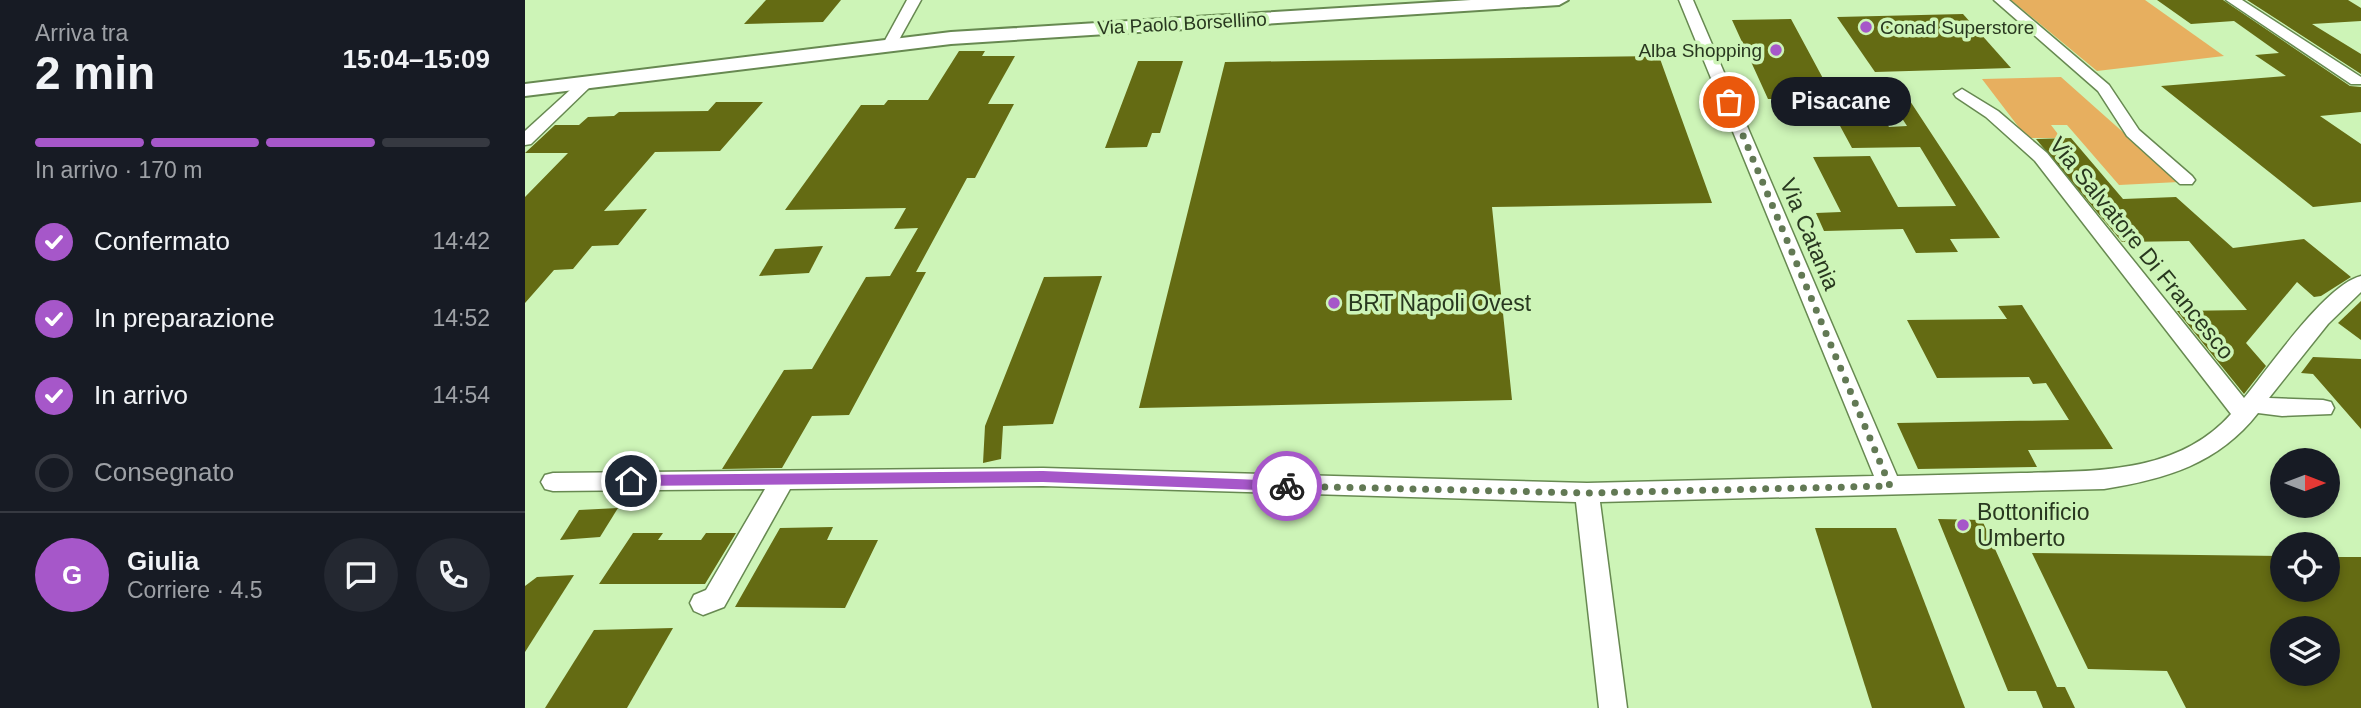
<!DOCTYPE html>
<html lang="it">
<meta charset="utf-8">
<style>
body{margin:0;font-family:Helvetica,sans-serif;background:#242831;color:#f1f3f6;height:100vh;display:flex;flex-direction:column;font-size:26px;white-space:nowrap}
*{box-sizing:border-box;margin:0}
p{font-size:23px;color:#9ea1a6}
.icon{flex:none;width:38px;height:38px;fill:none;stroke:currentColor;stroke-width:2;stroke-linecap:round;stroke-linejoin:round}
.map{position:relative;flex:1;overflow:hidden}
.drawer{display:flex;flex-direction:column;background:#171b24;width:525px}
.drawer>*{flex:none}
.needle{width:46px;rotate:90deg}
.fabs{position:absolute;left:1745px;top:448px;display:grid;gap:14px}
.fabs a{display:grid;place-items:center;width:70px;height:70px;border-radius:50%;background:#171b24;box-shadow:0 4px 10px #0003;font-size:35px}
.pin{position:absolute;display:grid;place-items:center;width:60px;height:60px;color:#fff;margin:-30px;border:4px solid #fff;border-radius:50%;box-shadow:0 2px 7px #0007}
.courier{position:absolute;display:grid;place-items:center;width:70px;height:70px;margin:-35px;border:5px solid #a657c9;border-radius:50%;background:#fff;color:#222;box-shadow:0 2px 9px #0007}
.bubble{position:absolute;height:49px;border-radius:24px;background:#171b24;box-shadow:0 4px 10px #0003;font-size:23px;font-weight:600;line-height:49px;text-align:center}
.summary em{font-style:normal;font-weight:600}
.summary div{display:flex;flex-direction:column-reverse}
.summary{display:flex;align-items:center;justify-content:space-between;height:119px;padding:0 35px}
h1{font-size:46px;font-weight:600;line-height:52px}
.bar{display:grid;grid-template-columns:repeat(4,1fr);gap:10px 7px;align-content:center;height:84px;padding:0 35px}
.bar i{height:9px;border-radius:5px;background:#363941}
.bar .on{background:#a657c9}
.bar p{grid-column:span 4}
.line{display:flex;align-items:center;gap:18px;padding:0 35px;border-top:2px solid #363941}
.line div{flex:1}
.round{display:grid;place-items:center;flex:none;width:74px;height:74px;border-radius:37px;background:#242831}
ol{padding:0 35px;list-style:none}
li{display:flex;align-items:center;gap:21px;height:77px}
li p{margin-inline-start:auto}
li .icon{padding:7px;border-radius:50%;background:#a657c9;color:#fff;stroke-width:4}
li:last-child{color:#9ea1a6}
li i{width:38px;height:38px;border:4px solid #363941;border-radius:50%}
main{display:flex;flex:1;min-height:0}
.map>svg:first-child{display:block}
</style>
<main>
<section class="drawer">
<div class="summary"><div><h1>2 min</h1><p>Arriva tra</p></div><em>15:04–15:09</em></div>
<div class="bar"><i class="on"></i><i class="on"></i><i class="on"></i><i></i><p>In arrivo · 170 m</p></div>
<ol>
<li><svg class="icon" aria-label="check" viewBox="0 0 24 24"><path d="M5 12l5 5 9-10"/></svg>Confermato<p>14:42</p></li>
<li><svg class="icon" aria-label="check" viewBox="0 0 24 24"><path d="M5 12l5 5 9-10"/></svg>In preparazione<p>14:52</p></li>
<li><svg class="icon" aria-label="check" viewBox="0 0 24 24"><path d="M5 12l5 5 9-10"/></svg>In arrivo<p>14:54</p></li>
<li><i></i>Consegnato</li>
</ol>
<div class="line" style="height:126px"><b class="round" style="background:#a657c9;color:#fff">G</b><div><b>Giulia</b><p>Corriere · 4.5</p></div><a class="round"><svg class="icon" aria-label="chat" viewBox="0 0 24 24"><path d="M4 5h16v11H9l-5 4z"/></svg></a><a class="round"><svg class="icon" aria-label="phone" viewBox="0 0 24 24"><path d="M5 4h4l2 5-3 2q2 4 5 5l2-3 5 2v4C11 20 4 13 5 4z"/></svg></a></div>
</section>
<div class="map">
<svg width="1836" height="708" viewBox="0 0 1836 708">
<rect width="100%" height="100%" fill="#cdf4b7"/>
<g fill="#e7af5f">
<polygon points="1486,0 1620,0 1699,56 1572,71"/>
<polygon points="1536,77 1654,182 1594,185 1542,125 1526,125 1536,138 1502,138 1457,79"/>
</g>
<g fill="#646b13" fill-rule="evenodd">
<polygon points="241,0 316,0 298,22 219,24"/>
<polygon points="1632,0 1698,0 1825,86 1836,87 1836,112 1795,116 1836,144 1836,202 1788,207 1636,86 1761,76 1730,55 1754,53 1709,21 1666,24"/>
<polygon points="1722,0 1823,0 1836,8 1836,21 1787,24 1836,54 1836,74"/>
<polygon points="1438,14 1486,68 1350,72 1312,17"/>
<polygon points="1266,19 1301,84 1337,83 1364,127 1382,126 1371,109 1385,101 1475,238 1425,239 1433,252 1391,253 1378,229 1299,231 1291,213 1316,212 1288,157 1345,156 1373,207 1431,206 1395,147 1327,148 1308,113 1302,113 1294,99 1243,99 1207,20"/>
<polygon points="434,51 460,51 457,56 490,56 463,104 489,104 450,178 442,178 391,272 401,272 324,415 287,416 257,468 197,469 259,370 287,369 341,277 365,276 393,228 369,229 381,208 260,210 336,105 359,105 363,100 403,100"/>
<polygon points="1134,56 1187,203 967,207 987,400 614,408 700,62"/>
<polygon points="613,61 658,61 635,133 627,133 622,147 580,148"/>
<polygon points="191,102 238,102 195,151 130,152 79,211 122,209 93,245 67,246 48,269 29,270 0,303 0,197 43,153 0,153 30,125 54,125 63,117 89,116 94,112 183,111"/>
<polygon points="1546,138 1598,199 1651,197 1708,248 1779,239 1826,277 1796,296 1789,297 1772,282 1721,343 1741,366 1719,394 1652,311 1722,310 1664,241 1597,242 1511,139"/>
<polygon points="298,246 284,273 234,276 250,249"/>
<polygon points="577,276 528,424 478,426 476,459 458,463 460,426 519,277"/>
<polygon points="1836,301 1836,340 1813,323"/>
<polygon points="1497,305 1588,449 1503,450 1512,467 1393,469 1372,423 1544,420 1521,383 1508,384 1504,377 1412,378 1382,320 1482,319 1473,306"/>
<polygon points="1788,357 1836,359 1836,429 1788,374 1776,373"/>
<polygon points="93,508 75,537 35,540 54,510"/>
<polygon points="1413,519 1457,520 1532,687 1540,687 1550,708 1518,708 1511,691 1483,691"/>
<polygon points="308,527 302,540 353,540 320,608 210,607 255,528"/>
<polygon points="1290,528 1371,528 1440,708 1347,708"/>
<polygon points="108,533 138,533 133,540 176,540 181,533 211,533 180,584 74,584"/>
<path d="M1507,553L1757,556V590H1802V557H1836V708H1661L1642,671L1563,669ZM1757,628H1802V674H1757Z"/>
<polygon points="49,575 0,652 0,586 12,577"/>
<polygon points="148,628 102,708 20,708 69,630"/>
</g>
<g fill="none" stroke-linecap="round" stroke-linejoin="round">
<g stroke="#678951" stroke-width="3">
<g id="minor">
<polygon points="382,0 396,0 370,47 360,47 358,44"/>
<path d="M1154,0H1168L1372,476C1414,475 1455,474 1496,473C1570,471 1653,474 1706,414L1510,161L1461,117L1431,97L1429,94L1437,89L1473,111L1522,153L1719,398C1744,368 1800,285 1836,276V292L1803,324L1744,398L1798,400L1806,402L1809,408L1806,414L1757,416L1733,413C1693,464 1641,479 1579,489L1075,502L1102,708H1074L1051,502L518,486L265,489L199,607L178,615L169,611L165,603L169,595L181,590L240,489L28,491L20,489L16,482L20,475L28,473L518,468L1062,483L1349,476Z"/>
<polygon points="1469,0 1484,0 1584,85 1614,130 1667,176 1670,180 1667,184 1655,184 1602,136 1573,91"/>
<polygon points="1701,0 1717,0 1836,77 1836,84 1826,84"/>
<polygon points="61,78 69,83 66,86 6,144 0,145 0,131 56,80"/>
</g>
</g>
<g stroke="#678951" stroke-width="4">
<polygon id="major" points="946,0 1043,0 1034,5 426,44 0,96 0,84 426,32"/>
</g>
<use href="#minor" fill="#fff" fill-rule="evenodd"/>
<use href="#major" fill="#fff" fill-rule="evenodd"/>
</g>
<polygon fill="#a657c9" points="518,471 762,481 769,486 762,491 518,482 106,486 100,481 106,475"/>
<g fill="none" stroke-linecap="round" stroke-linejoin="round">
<polyline stroke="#627954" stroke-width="7" stroke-dasharray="0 12.6" points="762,486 1062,493 1365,486 1204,102"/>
</g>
<g fill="#a657c9" stroke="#cdf4b7" stroke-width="2.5">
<circle cx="1341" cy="27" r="7"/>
<circle cx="1251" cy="50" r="7"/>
<circle cx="809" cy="303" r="7"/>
<circle cx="1438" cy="525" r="7"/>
</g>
<g text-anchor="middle" stroke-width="7" stroke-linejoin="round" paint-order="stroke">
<g font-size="19" fill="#28371f" stroke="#cdf4b7">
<text transform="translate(657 23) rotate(-3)" y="7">Via Paolo Borsellino</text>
</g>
<g font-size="19" fill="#28371f" stroke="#cdf4b7" text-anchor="start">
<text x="1355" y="34">Conad Superstore</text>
<text x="1237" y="57" text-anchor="end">Alba Shopping</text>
</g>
<g font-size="23" fill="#28371f" stroke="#cdf4b7">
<text transform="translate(1285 234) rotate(67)" y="8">Via Catania</text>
<text transform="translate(1617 248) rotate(51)" y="8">Via Salvatore Di Francesco</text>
</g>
<g font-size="23" fill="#28371f" stroke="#cdf4b7" text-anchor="start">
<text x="823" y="311">BRT Napoli Ovest</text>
<text x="1452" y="520">Bottonificio<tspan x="1452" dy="26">Umberto</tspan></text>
</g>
</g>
</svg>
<div class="fabs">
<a><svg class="needle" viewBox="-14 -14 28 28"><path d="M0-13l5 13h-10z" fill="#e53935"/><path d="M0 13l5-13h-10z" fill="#9ea1a6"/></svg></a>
<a><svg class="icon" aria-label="locate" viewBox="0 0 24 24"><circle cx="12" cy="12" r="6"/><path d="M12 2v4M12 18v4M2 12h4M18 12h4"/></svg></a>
<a><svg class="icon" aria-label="layers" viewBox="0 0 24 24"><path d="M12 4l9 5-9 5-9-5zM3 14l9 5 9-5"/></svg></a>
</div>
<div class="pin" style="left:1204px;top:102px;background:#ea580c"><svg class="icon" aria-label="bag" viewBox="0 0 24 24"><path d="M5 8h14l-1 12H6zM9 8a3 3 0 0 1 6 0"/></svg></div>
<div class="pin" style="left:106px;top:481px;background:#1f2937"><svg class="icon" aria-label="home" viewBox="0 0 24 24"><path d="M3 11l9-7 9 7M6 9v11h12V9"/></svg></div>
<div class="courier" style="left:762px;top:486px"><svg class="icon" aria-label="bike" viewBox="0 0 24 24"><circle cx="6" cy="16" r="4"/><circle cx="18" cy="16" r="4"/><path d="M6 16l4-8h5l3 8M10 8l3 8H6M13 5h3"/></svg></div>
<div class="bubble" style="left:1246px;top:77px;width:140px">Pisacane</div>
</div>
</main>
